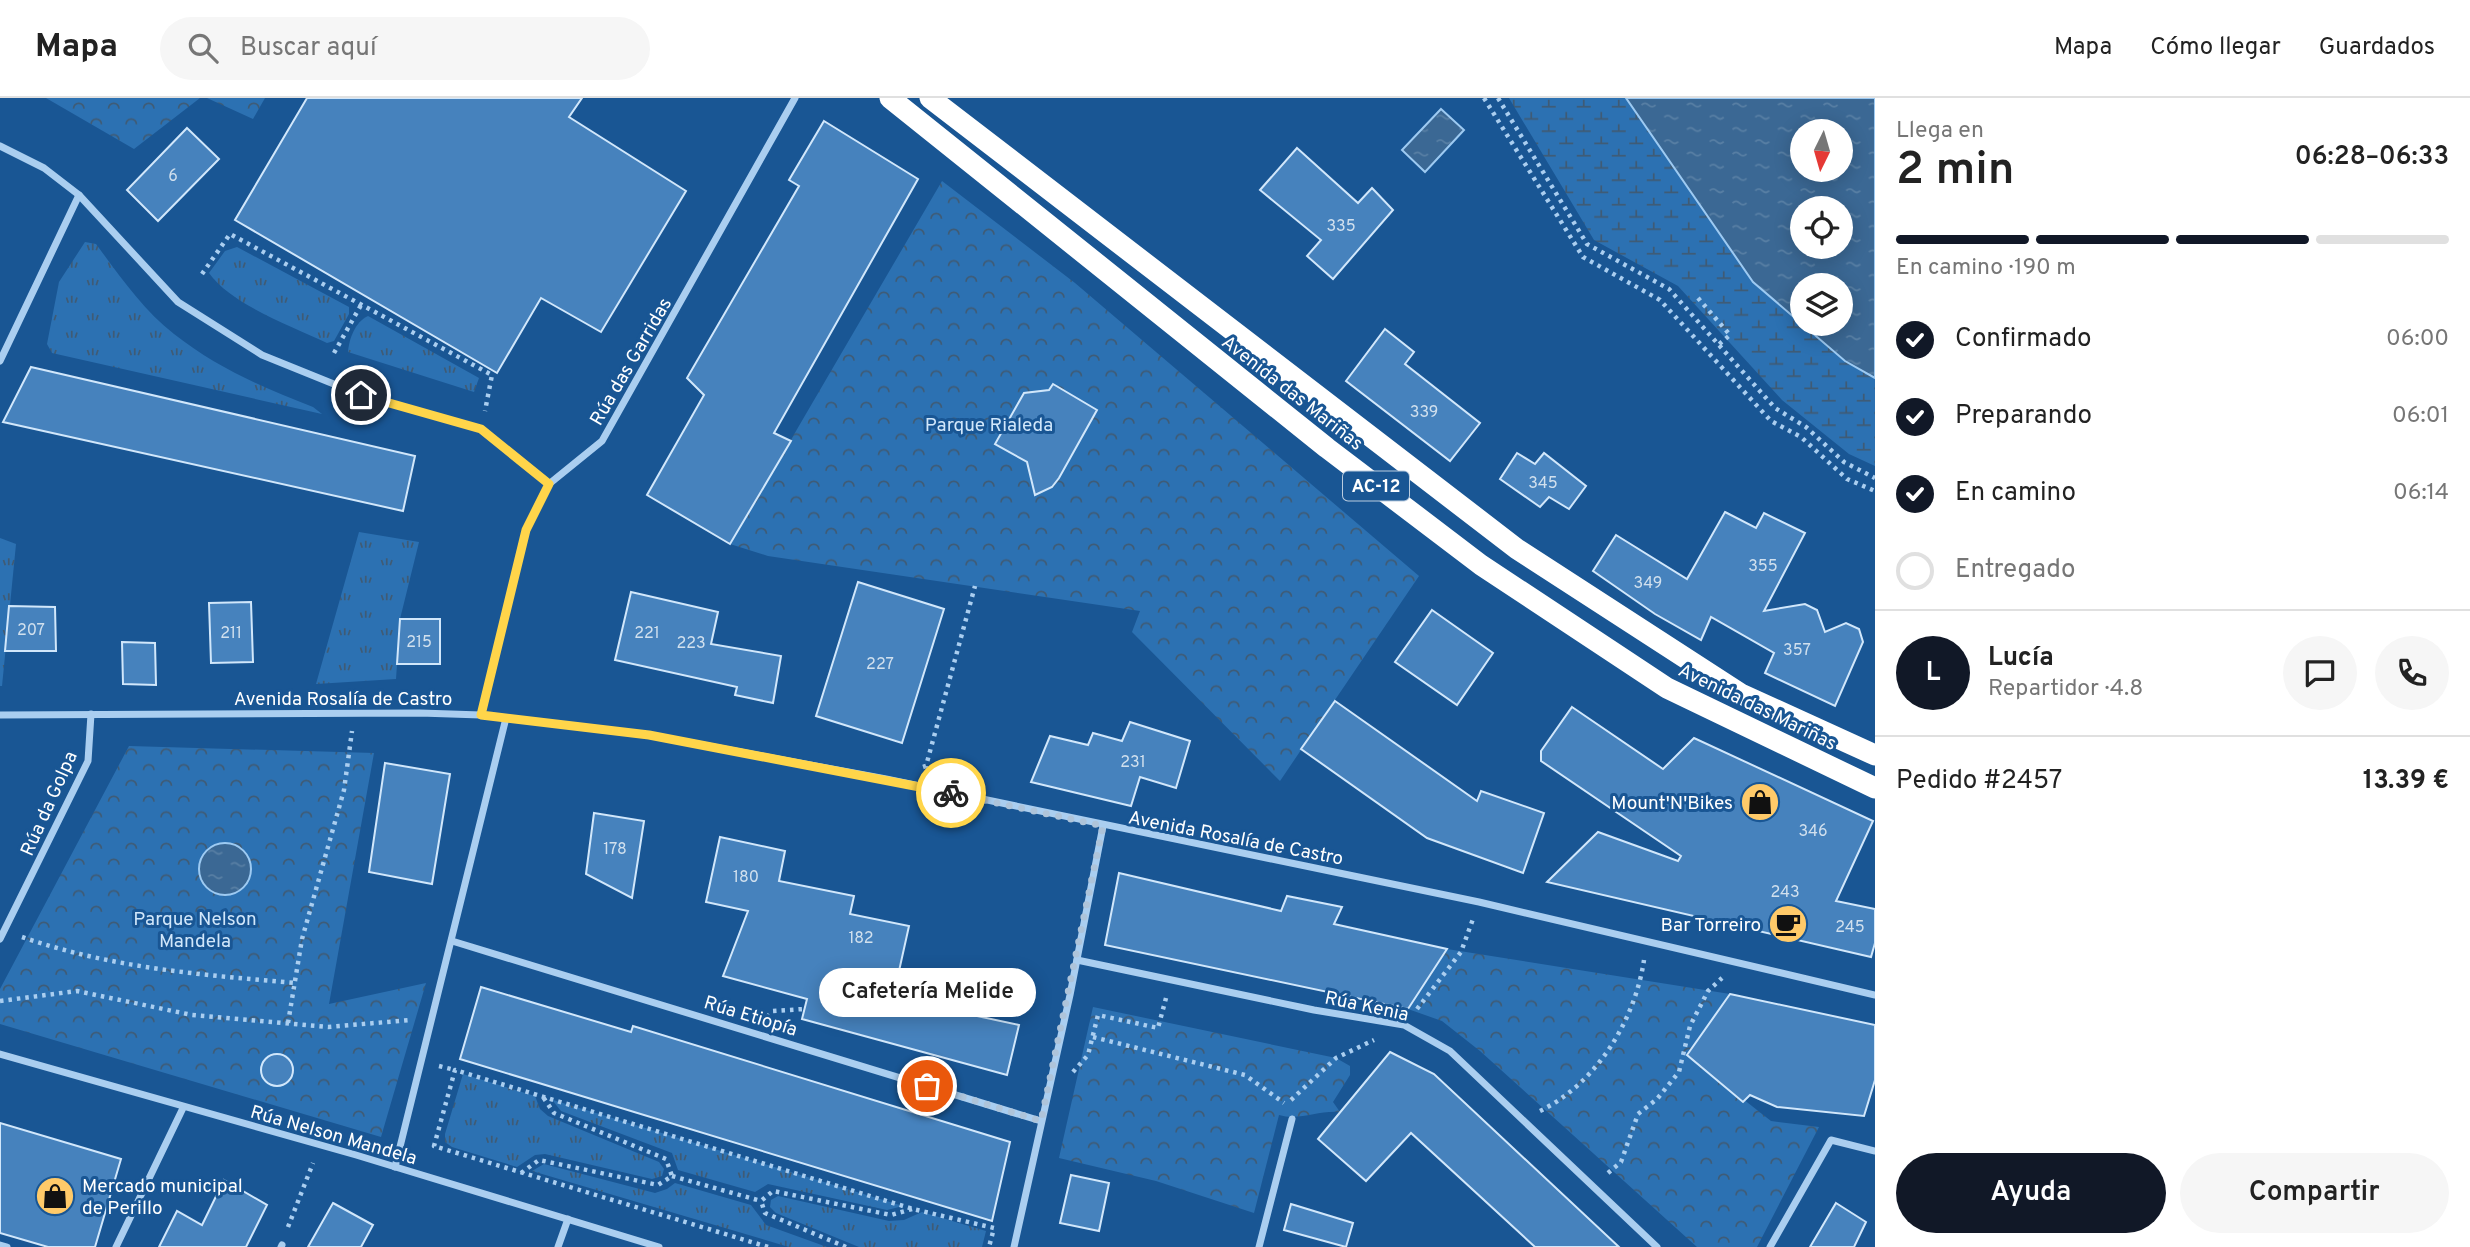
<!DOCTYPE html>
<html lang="es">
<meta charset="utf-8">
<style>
body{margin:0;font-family:Overpass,sans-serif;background:#f6f6f6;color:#222;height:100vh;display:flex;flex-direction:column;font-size:26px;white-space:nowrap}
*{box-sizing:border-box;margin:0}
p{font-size:23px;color:#767676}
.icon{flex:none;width:38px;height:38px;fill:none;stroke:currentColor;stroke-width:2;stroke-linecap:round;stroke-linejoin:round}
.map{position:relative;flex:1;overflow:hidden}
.sheet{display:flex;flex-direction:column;background:#fff;width:595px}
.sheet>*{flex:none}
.needle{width:46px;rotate:185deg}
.buttons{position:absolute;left:1790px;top:21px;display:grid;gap:14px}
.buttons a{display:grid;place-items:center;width:63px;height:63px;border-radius:50%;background:#fff;box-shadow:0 4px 18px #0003;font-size:35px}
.pin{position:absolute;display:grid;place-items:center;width:60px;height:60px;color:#fff;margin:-30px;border:4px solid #fff;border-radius:50%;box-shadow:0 2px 7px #0007}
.courier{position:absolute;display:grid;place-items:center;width:70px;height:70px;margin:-35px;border:5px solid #ffd54a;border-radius:50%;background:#fff;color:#222;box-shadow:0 2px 9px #0007}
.bubble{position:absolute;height:49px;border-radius:24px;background:#fff;box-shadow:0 4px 18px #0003;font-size:23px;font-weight:600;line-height:49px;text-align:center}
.headline em{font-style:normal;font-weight:600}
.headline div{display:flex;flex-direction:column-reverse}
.headline{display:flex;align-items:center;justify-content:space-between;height:119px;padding:0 21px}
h1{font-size:46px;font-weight:600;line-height:52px}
.bar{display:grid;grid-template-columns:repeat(4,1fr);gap:10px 7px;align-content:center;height:84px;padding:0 21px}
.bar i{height:9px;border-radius:5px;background:#e0e0e0}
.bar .selected{background:#111827}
.bar p{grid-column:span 4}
.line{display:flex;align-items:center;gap:18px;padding:0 21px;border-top:2px solid #e0e0e0}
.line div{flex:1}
.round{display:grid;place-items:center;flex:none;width:74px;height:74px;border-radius:37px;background:#f6f6f6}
ol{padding:0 21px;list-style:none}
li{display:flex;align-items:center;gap:21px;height:77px}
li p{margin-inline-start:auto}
li .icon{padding:7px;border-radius:50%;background:#111827;color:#fff;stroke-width:4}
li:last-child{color:#767676}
li i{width:38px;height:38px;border:4px solid #e0e0e0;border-radius:50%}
.action{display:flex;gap:14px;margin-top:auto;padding:14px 21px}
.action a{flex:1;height:80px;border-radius:42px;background:#111827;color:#fff;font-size:28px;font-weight:600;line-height:80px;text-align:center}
.action a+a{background:#f6f6f6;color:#222}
header{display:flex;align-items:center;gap:42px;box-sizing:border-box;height:98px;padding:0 35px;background:#fff;border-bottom:2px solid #e0e0e0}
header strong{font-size:33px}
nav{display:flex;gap:38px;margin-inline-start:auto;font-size:24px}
.search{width:490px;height:63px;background:#f6f6f6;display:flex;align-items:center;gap:18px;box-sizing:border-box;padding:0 24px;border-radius:38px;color:#767676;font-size:26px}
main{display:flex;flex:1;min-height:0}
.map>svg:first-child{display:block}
</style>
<header>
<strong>Mapa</strong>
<div class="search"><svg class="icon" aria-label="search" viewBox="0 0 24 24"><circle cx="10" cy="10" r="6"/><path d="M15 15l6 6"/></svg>Buscar aquí</div>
<nav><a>Mapa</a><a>Cómo llegar</a><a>Guardados</a></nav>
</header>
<main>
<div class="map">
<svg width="1875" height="1149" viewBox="0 0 1875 1149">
<defs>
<pattern id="grass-tufts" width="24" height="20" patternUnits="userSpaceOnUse" patternTransform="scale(1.75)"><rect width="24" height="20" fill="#2c71b2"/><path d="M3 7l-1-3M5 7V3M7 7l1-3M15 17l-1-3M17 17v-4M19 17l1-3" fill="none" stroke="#3f5b75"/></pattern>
<pattern id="wetland-marsh" width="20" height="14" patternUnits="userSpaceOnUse" patternTransform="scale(1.75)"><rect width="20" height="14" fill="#2c71b2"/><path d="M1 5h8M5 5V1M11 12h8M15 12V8" fill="none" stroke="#3f5b75"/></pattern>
<pattern id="park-crowns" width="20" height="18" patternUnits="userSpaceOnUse" patternTransform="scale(1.75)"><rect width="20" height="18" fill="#2c71b2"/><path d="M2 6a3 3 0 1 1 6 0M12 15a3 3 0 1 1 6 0" fill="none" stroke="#3f5b75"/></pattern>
<pattern id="water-ripples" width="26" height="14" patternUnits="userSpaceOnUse" patternTransform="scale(1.75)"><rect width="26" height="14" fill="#3b6894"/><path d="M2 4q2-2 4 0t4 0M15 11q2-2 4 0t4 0" fill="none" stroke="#587fa4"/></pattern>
</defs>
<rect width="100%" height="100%" fill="#195694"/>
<g fill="url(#grass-tufts)">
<path d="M85,144L96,146C119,177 143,212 174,236C216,269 263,290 313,309L322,316L52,255L47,246L59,184Z"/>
<path d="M237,149L349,209V216L334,243L327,245C291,228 232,207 209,175L225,153Z"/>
<path d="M368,218L479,280L474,294L348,254C349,241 355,224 368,218Z"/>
<polygon points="359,434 419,444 400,521 396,581 316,586"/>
<polygon points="0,440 16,446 2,588 0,588"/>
<polygon points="463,976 535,998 540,1011 548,1018 659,1064 664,1071 662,1078 652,1081 545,1056 535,1057 517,1069 452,1049 445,1044 445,1036"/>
<polygon points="553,1003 553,1002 903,1108 887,1112 768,1086 755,1094 678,1072 672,1055 561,1013"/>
<polygon points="544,1066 655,1095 667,1091 675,1085 751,1107 766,1127 827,1149 789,1149 532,1073"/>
<polygon points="778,1098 889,1123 904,1122 922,1114 986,1133 982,1149 859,1149 776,1115 770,1109 771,1102"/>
</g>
<path fill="url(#wetland-marsh)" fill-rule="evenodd" d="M1509,0H1875V368L1849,356L1782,302L1678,188L1594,142ZM1802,33H1841V72H1802ZM1802,110H1841V149H1802ZM1802,187H1841V226H1802Z"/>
<g fill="url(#park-crowns)">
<polygon points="46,0 200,0 134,51"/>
<polygon points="207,0 265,0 253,21"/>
<polygon points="942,83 1075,185 1419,478 1280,683 1132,534 1140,513 768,458 730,446"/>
<polygon points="129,648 374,655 329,906 426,885 381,1039 0,926 0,891"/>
<polygon points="1447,851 1730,896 1687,957 1771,1023 1819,1029 1757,1149 1697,1149 1480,953 1442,923 1408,911"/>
<path d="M1093,909L1336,960L1350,968V977L1333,1004L1340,1014C1318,1012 1300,1023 1279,1017L1254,1115L1156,1083L1059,1060Z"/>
</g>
<g fill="url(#water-ripples)" stroke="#9dcaf2" stroke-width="2" fill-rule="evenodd">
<path d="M1626,0H1875V280L1845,263L1753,184ZM1841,33V72H1802V33ZM1841,110V149H1802V110ZM1841,187V226H1802V187Z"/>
<polygon points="1441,11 1464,32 1425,74 1402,52"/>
<circle cx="225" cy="771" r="26"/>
</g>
<g fill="#4682bd" stroke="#d1e7fb" stroke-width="2">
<polygon points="307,0 582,0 569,19 686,93 601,234 541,200 497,275 235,122"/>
<polygon points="824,23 918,81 774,335 791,343 730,446 647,397 704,297 687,280 799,88 789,82"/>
<polygon points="187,30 219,61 158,123 127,92"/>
<polygon points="1297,50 1358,105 1372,90 1393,112 1333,181 1307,158 1321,142 1260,92"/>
<polygon points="1385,231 1414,254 1405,266 1480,325 1450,363 1346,283"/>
<polygon points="31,269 415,358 403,413 3,324"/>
<polygon points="1053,286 1097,312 1059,380 1052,389 1035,397 1027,364 995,346 1024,295 1049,292"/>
<polygon points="1517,355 1535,366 1544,355 1586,388 1569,411 1549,399 1540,409 1500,381"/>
<polygon points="1725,414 1756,430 1764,415 1805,435 1764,513 1805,506 1817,512 1825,534 1846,525 1859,531 1863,544 1835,608 1765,575 1774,555 1711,519 1701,542 1655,516 1593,473 1616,437 1687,481"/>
<polygon points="858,484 944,511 902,645 816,618"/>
<polygon points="631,494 718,514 711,546 781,558 773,605 735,597 737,589 615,562"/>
<polygon points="251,504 253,564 211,565 209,505"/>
<polygon points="9,508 55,509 56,553 5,553"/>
<polygon points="1432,512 1493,555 1457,607 1395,564"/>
<polygon points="400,521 440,521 440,566 397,566"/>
<polygon points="122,544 155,545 156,587 123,586"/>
<polygon points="1335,603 1477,703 1481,693 1544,715 1523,775 1427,740 1301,651"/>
<polygon points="1572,609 1663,671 1694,640 1873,723 1836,803 1875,811 1875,845 1871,859 1547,784 1598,734 1678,763 1681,758 1541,663 1541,653"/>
<polygon points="1130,624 1190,643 1176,690 1140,679 1131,708 1031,684 1050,638 1088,647 1093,635 1122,643"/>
<polygon points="385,665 450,676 432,786 369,774"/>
<polygon points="594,715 644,723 632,800 586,776"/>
<polygon points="720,739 785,753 779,783 854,798 850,816 909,828 893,900 1019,927 1007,977 802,921 807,901 723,878 748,813 706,804"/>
<polygon points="1119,775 1281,813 1287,798 1342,809 1334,826 1447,851 1408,911 1105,847"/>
<polygon points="481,889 631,934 633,928 1010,1044 992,1123 460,961"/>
<polygon points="1730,896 1875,927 1875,982 1864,1018 1777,1009 1750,997 1743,1004 1687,957"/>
<polygon points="1390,954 1434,976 1619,1149 1535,1149 1411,1035 1366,1083 1318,1041"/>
<circle cx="277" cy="972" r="16"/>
<polygon points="0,1025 121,1061 95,1149 48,1149 0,1135"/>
<polygon points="1071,1077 1109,1085 1099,1133 1060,1125"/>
<polygon points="224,1082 267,1107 246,1149 159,1149 177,1113 202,1127"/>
<polygon points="333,1105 373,1127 361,1149 308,1149"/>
<polygon points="1836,1105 1866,1124 1854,1149 1810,1149"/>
<polygon points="1291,1106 1353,1125 1346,1149 1284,1132"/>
</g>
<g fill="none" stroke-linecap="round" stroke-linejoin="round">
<g stroke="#aacef0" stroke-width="4.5" stroke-dasharray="3.5 5" stroke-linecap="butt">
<polyline points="1484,0 1583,159 1660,202 1771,323 1801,339 1847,381 1875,393"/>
<polyline points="1498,0 1587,146 1669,191 1775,310 1806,329 1844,364 1875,380"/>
<polyline points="202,176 230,136 492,277 485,313"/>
<polyline points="1698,200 1730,237 1717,248"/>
<polyline points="334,255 361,207"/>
<polyline points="923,669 926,668 975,488"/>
<path d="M22,839C111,870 202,877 296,885"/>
<polyline points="0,903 77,893 192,917 328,929 410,922"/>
<polyline points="1417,911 1461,854 1473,821"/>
<polyline points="767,919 773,913 804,911"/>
<polyline points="288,925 302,841 344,692 352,633"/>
<polyline points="1093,939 1245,977 1284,1005"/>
<polyline points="439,968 455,972"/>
<polyline points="1073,974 1088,957 1098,917 1158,930 1166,900"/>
<polyline points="1291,1002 1336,960 1374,942"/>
<path d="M1540,1013C1597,985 1635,922 1644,862"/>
<polyline points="521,1075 539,1062 658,1087 672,1078 666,1061 554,1015 541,996"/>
<polyline points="1608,1075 1621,1064 1638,1016 1657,1001 1679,974 1690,928 1708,893 1722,880"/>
<polyline points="672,1078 761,1103"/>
<polyline points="288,1129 313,1065"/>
<polyline points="768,1149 434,1048 455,972 913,1111 994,1130 989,1149"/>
<polyline points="846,1149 765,1115 761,1103 773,1093 891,1117 912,1111"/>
</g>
<g stroke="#aacef0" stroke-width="7">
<polyline points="0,48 44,70 79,97 178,204 262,257 361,297 481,331 549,386"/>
<polyline points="0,263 79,97"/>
<polyline points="0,617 420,615 481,617 649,637 886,681 1479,804 1875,897"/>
<polyline points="481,617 526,432 549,386 602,343 795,0"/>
<polyline points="0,841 88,663 91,616"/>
<polyline points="452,843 1041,1023"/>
<polyline points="1077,862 1314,912 1404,927 1450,953 1657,1149"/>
<polyline points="0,956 356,1057 659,1149"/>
<polyline points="395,1069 506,620"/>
<polyline points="0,1147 7,1149"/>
<polyline points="116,1149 183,1010"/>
<polyline points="281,1149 282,1147"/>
<polyline points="558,1149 568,1121"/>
<polyline points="1014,1149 1070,897 1103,728"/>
<polyline points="1259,1149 1292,1021"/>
<polyline points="1770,1149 1831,1042 1875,1053"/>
</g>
<g stroke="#fff" stroke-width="21">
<polyline points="890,0 1327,350 1481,467 1667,590 1875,690"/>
<polyline points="930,0 1517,451 1741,596 1875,657"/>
</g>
</g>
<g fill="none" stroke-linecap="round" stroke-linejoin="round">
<polyline stroke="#aec4da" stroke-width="7" stroke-dasharray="0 12.6" points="927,988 1041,1023 1103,728 951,695"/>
<polyline stroke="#ffd54a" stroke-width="9" points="361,297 481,331 549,386 526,432 481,617 649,637 951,695"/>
</g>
<defs>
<g id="shop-disc" transform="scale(2.0125)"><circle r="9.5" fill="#ffca69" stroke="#195694"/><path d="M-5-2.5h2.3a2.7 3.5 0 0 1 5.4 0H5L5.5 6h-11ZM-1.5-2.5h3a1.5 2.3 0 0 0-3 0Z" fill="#111"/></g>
<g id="cafe-disc" transform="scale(2.0125)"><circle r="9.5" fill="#ffca69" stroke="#195694"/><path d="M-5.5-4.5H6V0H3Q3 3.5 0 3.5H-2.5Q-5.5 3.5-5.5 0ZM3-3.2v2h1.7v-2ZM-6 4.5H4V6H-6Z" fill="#111"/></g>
</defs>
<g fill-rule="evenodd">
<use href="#shop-disc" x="1760" y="704"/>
<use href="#cafe-disc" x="1788" y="826"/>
<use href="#shop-disc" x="55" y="1098"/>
</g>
<g text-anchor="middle" stroke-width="6" stroke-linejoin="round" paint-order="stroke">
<g font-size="16" fill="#d1e0ee">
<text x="173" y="83">6</text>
<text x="1341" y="133">335</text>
<text x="1424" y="319">339</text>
<text x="1543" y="390">345</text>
<text x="1763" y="473">355</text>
<text x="1648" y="490">349</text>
<text x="31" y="537">207</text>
<text x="231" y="540">211</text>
<text x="647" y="540">221</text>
<text x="419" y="549">215</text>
<text x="691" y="550">223</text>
<text x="1797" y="557">357</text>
<text x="880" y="571">227</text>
<text x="1133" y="669">231</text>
<text x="1813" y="738">346</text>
<text x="615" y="756">178</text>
<text x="746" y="784">180</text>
<text x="1785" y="799">243</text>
<text x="1850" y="834">245</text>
<text x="861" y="845">182</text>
</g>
<rect fill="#195694" stroke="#baccdf" stroke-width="2" x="1343" y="373.5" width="66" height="29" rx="5"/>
<g font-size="18" font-weight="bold" fill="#fff">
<text x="1376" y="394">AC-12</text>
</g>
<g font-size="19" fill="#fff" stroke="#195694">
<text transform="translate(630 263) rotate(-60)" y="7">Rúa das Garridas</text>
<text transform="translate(1293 294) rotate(38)" y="7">Avenida das Mariñas</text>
<text x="343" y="607">Avenida Rosalía de Castro</text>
<text transform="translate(1758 608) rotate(26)" y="7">Avenida das Mariñas</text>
<text transform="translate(48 705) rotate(-66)" y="7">Rúa da Golpa</text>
<text transform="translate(1236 739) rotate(11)" y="7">Avenida Rosalía de Castro</text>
<text transform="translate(1367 907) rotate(12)" y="7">Rúa Kenia</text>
<text transform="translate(751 917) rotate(17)" y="7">Rúa Etiopía</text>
<text transform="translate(334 1036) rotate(16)" y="7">Rúa Nelson Mandela</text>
</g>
<g font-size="19" fill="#d1e7fb" stroke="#195694">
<text x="989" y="333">Parque Rialeda</text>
<text x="195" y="827">Parque Nelson<tspan x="195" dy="22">Mandela</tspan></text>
</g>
<g font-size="19" fill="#fff" stroke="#195694" text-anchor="end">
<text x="1733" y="711">Mount'N'Bikes</text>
<text x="1761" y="833">Bar Torreiro</text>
<text x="82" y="1094" text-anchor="start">Mercado municipal<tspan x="82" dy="22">de Perillo</tspan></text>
</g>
</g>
</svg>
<div class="buttons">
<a><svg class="needle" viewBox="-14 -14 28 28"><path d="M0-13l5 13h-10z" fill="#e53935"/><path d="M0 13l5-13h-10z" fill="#767676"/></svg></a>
<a><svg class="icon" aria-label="locate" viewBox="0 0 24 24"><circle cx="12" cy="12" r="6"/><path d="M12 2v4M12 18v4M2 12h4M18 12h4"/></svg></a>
<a><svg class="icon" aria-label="layers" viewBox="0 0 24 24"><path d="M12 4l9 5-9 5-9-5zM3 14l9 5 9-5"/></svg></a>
</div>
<div class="pin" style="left:927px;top:988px;background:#ea580c"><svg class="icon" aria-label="bag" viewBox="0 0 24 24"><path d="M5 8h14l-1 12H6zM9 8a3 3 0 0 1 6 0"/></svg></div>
<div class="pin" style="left:361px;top:297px;background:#1f2937"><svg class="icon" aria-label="home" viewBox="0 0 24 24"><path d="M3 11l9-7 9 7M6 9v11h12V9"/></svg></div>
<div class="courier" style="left:951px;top:695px"><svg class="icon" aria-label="bike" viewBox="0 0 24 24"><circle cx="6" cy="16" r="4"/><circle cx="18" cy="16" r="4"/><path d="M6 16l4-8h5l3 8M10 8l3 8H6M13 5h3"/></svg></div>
<div class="bubble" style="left:819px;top:870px;width:217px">Cafetería Melide</div>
</div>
<section class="sheet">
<div class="headline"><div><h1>2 min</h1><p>Llega en</p></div><em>06:28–06:33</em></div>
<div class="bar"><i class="selected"></i><i class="selected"></i><i class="selected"></i><i></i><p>En camino · 190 m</p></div>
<ol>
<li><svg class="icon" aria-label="check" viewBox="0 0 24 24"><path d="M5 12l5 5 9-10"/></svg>Confirmado<p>06:00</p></li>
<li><svg class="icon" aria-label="check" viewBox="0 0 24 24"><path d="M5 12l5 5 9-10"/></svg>Preparando<p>06:01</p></li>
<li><svg class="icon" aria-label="check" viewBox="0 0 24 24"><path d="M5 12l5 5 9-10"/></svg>En camino<p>06:14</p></li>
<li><i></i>Entregado</li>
</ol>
<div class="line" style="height:126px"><b class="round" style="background:#111827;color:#fff">L</b><div><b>Lucía</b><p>Repartidor · 4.8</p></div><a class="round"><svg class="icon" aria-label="chat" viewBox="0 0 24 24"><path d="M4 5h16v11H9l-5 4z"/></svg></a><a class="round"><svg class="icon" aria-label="phone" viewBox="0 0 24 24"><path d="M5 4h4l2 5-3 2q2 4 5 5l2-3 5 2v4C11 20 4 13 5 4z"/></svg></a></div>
<div class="line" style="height:91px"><div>Pedido #2457</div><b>13.39 €</b></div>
<div class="action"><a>Ayuda</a><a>Compartir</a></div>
</section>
</main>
